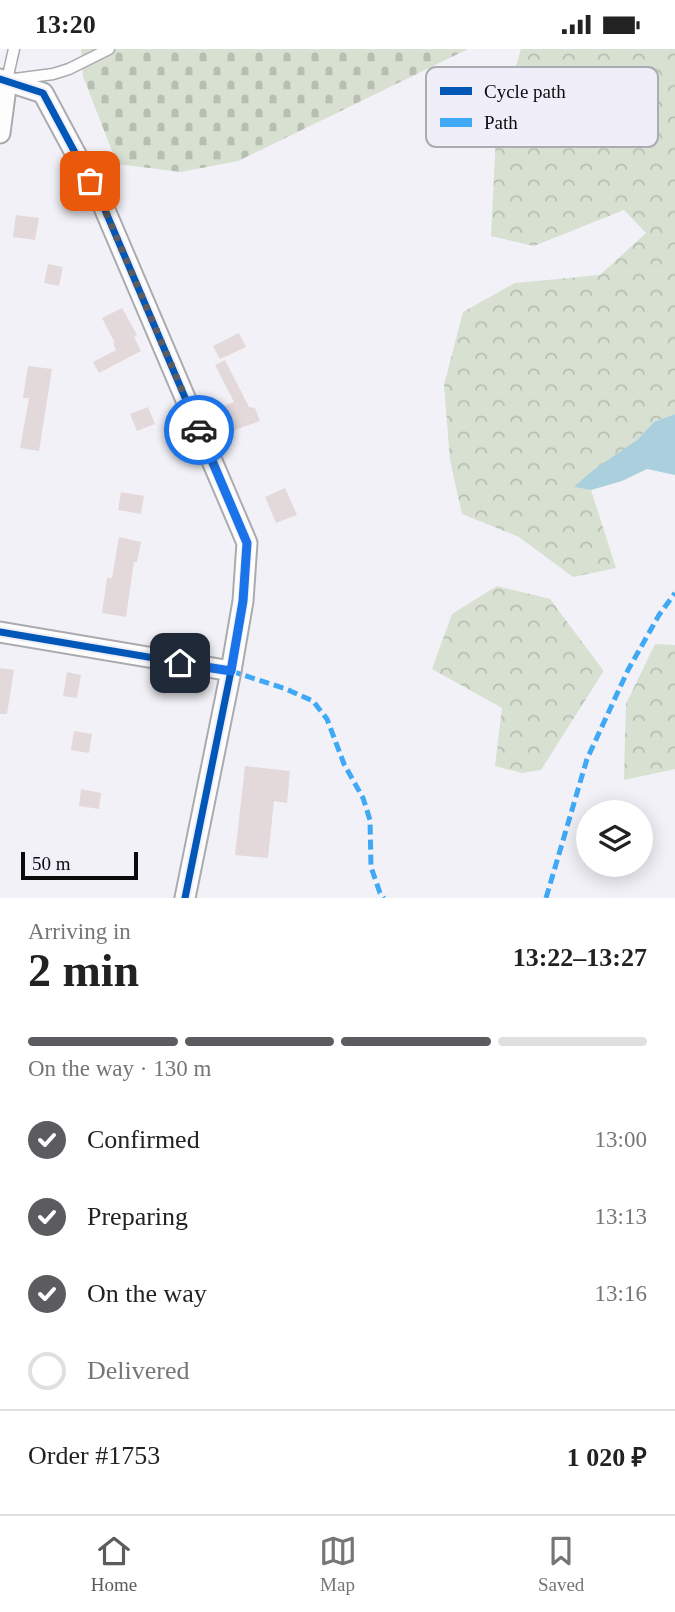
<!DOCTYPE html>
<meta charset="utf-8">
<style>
body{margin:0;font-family:Georgia,serif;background:#f2f2f2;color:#222;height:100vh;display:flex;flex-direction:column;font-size:26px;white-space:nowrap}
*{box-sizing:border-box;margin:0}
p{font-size:23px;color:#767676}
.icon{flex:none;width:38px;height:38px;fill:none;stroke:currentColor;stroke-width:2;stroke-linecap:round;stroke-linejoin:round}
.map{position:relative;height:849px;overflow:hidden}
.drawer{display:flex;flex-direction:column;background:#fff;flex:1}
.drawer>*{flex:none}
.controls{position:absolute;left:576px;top:751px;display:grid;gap:14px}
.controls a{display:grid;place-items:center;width:77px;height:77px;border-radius:50%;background:#fff;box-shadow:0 4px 18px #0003;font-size:35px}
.scale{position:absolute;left:21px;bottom:18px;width:117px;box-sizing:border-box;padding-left:7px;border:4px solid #0b0b0e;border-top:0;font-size:19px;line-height:24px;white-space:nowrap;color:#0b0b0e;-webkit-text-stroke:5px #f0eff9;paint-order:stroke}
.pin{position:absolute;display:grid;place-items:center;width:60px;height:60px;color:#fff;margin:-30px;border-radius:14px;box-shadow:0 4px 10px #0006}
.courier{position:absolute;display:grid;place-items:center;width:70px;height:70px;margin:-35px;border:5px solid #1a73e8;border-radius:50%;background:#fff;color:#222;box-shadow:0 2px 9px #0007}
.summary em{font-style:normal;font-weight:600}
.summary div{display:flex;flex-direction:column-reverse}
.summary{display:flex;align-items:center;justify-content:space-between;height:119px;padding:0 28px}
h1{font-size:46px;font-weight:600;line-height:52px}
.bar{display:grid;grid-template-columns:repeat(4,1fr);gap:10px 7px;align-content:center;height:84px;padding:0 28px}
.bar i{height:9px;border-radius:5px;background:#e0e0e0}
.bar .selected{background:#5c5c60}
.bar p{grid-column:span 4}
.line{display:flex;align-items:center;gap:18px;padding:0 28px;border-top:2px solid #e0e0e0}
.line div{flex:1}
ol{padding:0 28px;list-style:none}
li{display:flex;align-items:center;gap:21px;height:77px}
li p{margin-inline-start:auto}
li .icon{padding:7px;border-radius:50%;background:#5c5c60;color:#fff;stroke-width:4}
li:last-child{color:#767676}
li i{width:38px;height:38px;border:4px solid #e0e0e0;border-radius:50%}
.status{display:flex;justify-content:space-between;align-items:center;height:49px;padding:0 35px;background:#fff;direction:ltr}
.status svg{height:19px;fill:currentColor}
.menu{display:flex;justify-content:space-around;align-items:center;height:98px;border-top:2px solid #e0e0e0;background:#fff;font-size:19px;color:#767676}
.menu a{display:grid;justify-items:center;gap:4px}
.menu .selected{color:#5c5c60}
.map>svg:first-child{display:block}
</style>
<div class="status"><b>13:20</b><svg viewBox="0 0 49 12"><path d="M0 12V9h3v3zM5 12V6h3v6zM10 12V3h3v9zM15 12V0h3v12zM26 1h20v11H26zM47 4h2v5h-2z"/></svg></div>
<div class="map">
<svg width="675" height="849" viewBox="0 0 675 849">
<defs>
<pattern id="forest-crowns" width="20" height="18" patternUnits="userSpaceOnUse" patternTransform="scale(1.75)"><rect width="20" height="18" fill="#d7e0d1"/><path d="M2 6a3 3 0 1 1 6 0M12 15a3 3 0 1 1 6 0" fill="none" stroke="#b7bfb2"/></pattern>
<pattern id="cemetery-stones" width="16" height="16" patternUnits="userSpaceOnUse" patternTransform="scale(1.75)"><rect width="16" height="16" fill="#d7e0d1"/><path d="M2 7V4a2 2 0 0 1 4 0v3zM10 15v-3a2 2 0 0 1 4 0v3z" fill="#b7bfb2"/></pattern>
</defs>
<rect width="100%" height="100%" fill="#f2f1f7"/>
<g fill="url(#forest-crowns)">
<polygon points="521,0 675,0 675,365 654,373 637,391 575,438 591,441 616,519 573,528 519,488 462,465 450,411 444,336 463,263 515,234 600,226 646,184 624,161 534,197 491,187 496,86"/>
<polygon points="497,537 550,550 603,621 603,623 541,721 522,724 495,717 502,659 432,620 452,565"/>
<polygon points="655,595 675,596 675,720 624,731 626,655"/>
</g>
<polygon fill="url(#cemetery-stones)" points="81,0 468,0 238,112 181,123 117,115 83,27"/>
<polygon fill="#abd0dd" points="675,365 675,426 647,420 622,432 591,441 574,438 592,422 637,391 654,373"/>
<g fill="#e3d9db">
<polygon points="16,166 39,169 35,191 13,188"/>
<polygon points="48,215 63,218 59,237 44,234"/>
<polygon points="122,259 137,286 134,288 141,302 99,324 93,313 116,301 113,294 115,294 102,269"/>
<polygon points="239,284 246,298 220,310 213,297"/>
<polygon points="225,311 249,358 255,359 260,372 229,383 221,358 234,353 215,316"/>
<polygon points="28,317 52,320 39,402 20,399 29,349 23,349"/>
<polygon points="148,358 155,375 137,382 130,365"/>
<polygon points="285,439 297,466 276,474 265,448"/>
<polygon points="121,443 144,447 141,465 118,461"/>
<polygon points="119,488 141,493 137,513 134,513 126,568 102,564 107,529 112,529"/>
<polygon points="0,619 14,621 7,665 0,665"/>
<polygon points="67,623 81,626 77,649 63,647"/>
<polygon points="74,682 92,685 89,704 71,701"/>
<polygon points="245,717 290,722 287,754 274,752 268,809 235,806"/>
<polygon points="81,740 101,744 99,760 79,757"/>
</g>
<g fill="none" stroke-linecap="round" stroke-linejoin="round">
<g stroke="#ababaf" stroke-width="13">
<polyline id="lane" points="14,0 7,31 53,25 69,20 109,0"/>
</g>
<g stroke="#ababaf" stroke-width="23">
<g id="street">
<polyline points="0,30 43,44 102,154 247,494 243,552 231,622 185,849"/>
<polyline points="0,84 7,31"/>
<polyline points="0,583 231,622"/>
</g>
</g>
<use href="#lane" stroke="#fdfdfe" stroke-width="10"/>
<use href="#street" stroke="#fdfdfe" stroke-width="19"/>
<g stroke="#3fa9f5" stroke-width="5" stroke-dasharray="10 5" stroke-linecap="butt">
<polyline points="231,622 286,640 313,652 327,670 344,715 363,749 370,771 371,818 380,844 384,849"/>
<polyline points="546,849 587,710 628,621 659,566 675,544"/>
</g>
<g stroke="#f0eff9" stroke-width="11">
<g id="cycleway">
<polyline points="0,30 43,44 102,154 247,494 243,552 231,622 185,849"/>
<polyline points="0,583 231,622"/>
</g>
</g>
<use href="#cycleway" stroke="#0057b8" stroke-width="7"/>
</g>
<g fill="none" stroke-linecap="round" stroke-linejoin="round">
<polyline stroke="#5c5c60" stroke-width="7" stroke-dasharray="0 12.6" points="90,132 102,154 199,381"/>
<polyline stroke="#1a73e8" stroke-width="9" points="180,614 231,622 243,552 247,494 199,381"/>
</g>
<rect x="426" y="18" width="232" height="80" rx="10" fill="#f0eff9" stroke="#ababb2" stroke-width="2"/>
<rect x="440" y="38" width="32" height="8" fill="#0057b8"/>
<rect x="440" y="69" width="32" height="9" fill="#3fa9f5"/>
<g font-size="19" fill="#0b0b0e">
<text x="484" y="49">Cycle path</text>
<text x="484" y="80">Path</text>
</g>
</svg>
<div class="controls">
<a><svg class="icon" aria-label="layers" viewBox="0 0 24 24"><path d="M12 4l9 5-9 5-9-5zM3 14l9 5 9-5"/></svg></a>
</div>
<div class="scale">50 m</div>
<div class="pin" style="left:90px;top:132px;background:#ea580c"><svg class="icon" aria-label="bag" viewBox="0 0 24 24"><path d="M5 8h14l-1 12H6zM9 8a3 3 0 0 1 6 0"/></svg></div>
<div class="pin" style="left:180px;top:614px;background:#1f2937"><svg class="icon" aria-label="home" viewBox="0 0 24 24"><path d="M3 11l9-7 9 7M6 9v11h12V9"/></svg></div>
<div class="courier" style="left:199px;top:381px"><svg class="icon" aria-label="car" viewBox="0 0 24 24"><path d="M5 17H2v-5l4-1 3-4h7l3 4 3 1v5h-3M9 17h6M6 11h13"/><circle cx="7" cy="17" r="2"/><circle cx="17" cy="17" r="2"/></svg></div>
</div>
<section class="drawer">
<div class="summary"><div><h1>2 min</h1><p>Arriving in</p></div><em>13:22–13:27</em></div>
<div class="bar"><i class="selected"></i><i class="selected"></i><i class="selected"></i><i></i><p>On the way · 130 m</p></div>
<ol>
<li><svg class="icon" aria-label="check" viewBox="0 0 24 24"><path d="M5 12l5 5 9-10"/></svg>Confirmed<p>13:00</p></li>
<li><svg class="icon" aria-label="check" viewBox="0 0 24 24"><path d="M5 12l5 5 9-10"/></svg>Preparing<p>13:13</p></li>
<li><svg class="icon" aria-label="check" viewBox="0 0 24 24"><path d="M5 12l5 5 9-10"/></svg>On the way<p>13:16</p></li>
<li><i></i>Delivered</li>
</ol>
<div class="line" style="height:91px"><div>Order #1753</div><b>1 020 ₽</b></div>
</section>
<nav class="menu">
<a class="selected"><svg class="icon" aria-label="home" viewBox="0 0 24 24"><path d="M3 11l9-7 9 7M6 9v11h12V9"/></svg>Home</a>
<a><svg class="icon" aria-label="map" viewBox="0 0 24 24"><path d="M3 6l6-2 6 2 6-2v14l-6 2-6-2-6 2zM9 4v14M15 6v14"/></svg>Map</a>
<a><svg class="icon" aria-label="saved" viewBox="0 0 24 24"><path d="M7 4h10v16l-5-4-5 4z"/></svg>Saved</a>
</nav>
